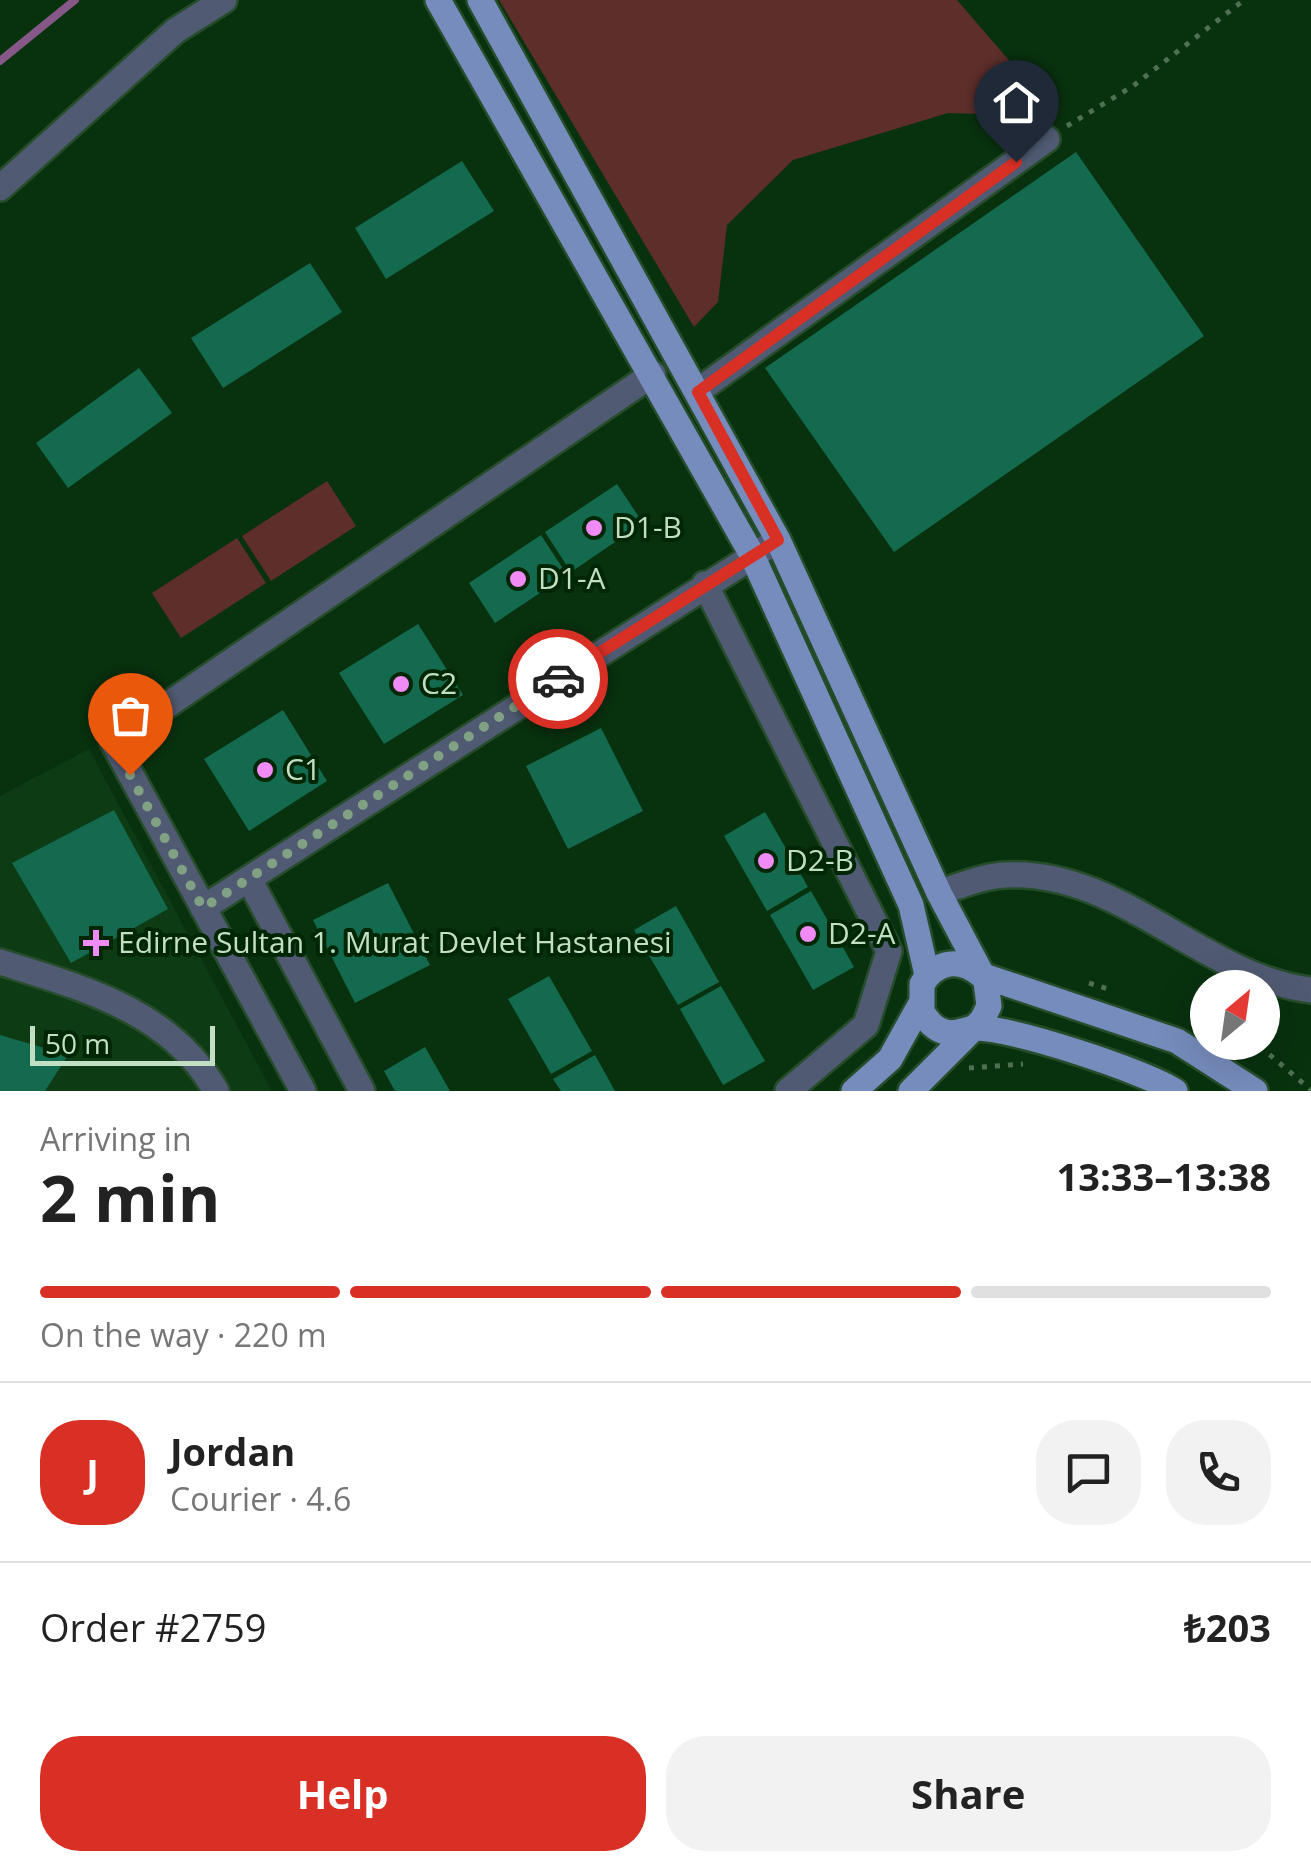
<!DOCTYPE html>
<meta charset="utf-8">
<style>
body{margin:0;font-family:"Open Sans",sans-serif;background:#f2f2f2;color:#222;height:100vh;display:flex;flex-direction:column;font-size:38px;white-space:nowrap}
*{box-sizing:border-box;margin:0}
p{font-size:32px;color:#767676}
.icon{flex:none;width:55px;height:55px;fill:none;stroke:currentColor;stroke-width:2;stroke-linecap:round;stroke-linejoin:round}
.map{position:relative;height:1091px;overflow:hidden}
.panel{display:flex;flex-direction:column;background:#fff;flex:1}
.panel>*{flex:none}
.needle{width:65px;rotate:29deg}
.controls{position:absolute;left:1190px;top:970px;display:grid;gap:20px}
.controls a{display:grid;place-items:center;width:90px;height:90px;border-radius:50%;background:#fff;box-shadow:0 10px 40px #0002;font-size:50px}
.scale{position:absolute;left:30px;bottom:25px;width:185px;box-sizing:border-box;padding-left:10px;border:5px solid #c2dec3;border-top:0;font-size:28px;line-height:35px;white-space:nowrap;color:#c2dec3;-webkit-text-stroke:8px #002705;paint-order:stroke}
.pin{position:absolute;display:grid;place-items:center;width:85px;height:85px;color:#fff;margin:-102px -42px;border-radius:50% 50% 50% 0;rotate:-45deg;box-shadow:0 0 10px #0007}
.pin .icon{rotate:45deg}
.courier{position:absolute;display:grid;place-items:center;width:100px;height:100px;margin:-50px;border:8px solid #d93025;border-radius:50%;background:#fff;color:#222;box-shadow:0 2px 12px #0007}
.summary em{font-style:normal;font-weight:700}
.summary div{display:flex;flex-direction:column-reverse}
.summary{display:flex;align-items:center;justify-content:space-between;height:170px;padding:0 40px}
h1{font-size:65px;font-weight:700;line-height:75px}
.bar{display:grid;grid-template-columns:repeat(4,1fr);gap:15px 10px;align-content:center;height:120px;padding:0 40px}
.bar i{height:12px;border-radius:8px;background:#e0e0e0}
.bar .active{background:#d93025}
.bar p{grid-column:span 4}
.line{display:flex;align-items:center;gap:25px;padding:0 40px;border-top:2px solid #e0e0e0}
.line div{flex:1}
.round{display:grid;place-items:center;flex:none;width:105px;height:105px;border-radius:40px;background:#f2f2f2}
.button{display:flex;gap:20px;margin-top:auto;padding:20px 40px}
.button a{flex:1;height:115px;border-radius:40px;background:#d93025;color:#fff;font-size:40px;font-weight:700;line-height:115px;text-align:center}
.button a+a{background:#f2f2f2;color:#222}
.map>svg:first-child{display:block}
</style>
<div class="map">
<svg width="1311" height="1091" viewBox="0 0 1311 1091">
<rect width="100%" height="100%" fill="#08310e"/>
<polygon fill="#0d3b14" points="89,749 272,1091 0,1091 0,796"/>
<g fill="#5d2e2a">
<polygon points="499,0 957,0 1057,116 948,113 793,160 727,225 718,302 694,327"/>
<polygon points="327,481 356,526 271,581 242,536"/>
<polygon points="237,538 266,583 181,638 152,593"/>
</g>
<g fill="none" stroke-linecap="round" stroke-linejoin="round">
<polyline stroke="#865887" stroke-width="8" points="0,61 75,0"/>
</g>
<g fill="#146a4e">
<polygon points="1076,152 1204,336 894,552 765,368"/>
<polygon points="462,161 494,211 386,279 355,228"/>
<polygon points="310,263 342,312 223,388 191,338"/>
<polygon points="139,368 172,413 68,488 36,443"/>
<polygon points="617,484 643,523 571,572 545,532"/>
<polygon points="541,535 567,575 495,623 469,583"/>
<polygon points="418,624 463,695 384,744 339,673"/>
<polygon points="283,710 327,781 249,831 204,759"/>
<polygon points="601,728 643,811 568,849 526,766"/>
<polygon points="114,810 168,909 71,963 12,863"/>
<polygon points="765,812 808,887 767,911 724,836"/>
<polygon points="388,883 430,965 355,1003 313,920"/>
<polygon points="811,891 854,967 813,990 770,915"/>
<polygon points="676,906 719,982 678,1005 634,930"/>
<polygon points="549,976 592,1051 551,1074 508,999"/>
<polygon points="721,986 765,1061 723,1085 680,1009"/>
<polygon points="0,1035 68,1055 45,1091 0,1091"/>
<polygon points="425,1047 450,1091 395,1091 384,1071"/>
<polygon points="595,1055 615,1091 561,1091 553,1079"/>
</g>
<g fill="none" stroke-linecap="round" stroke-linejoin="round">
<g stroke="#264d2b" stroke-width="30">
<g id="minor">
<polyline points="0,188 175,31 224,0"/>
<polyline points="698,391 1047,139"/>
<polyline points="705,584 889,951 866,1025 788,1091"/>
<polyline points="250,881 362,1091"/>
<path d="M939,893C959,886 983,876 1005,875C1119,868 1202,977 1311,990"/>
<polyline points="203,908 778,540"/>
<path d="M0,962C83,988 171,1011 216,1091"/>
<polyline points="303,1091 113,742 653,374"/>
</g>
</g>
<g stroke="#264d2b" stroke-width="30">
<g id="major">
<polyline points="438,0 751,553 911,905 927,975"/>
<polyline points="480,0 778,540 939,893 986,982 989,1006 982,1020 911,1091"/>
<polyline points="854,1091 890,1059 920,1005"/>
<path d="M1175,1091C1144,1071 1010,1027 975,1028C965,1029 957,1035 945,1032C934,1029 928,1021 922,1012V984C937,960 960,958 981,975L1177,1041L1255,1091"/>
</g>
</g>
<g stroke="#4d7151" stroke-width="5" stroke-dasharray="5 8" stroke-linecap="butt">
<polyline points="1067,126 1133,86 1244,0"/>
<polyline points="1089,983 1111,990"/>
<polyline points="1247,1042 1263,1049 1311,1090"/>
<polyline points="969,1068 1023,1064"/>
</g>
<use href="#minor" stroke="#505a72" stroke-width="25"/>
<use href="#major" stroke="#768cbc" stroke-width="25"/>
</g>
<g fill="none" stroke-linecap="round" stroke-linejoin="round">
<polyline stroke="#81a184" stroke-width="10" stroke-dasharray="0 18" points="130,775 203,908 558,679"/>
<polyline stroke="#d93025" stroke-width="12" points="558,679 778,540 698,392 1016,162"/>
</g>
<g fill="#f08bf5" stroke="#002705" stroke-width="4">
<circle cx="594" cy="528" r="10"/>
<circle cx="518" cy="579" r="10"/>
<circle cx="401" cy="684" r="10"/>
<circle cx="265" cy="770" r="10"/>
<circle cx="766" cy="861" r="10"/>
<circle cx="808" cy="934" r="10"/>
<path d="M91 928h10v10h10v10h-10v10h-10v-10h-10v-10h10z"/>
</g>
<g text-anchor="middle" stroke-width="8" stroke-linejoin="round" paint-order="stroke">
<g font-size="30" fill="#c2dec3" stroke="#002705" text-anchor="start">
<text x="614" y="538">D1-B</text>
<text x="538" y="589">D1-A</text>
<text x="421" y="694">C2</text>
<text x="285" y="780">C1</text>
<text x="786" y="871">D2-B</text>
<text x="828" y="944">D2-A</text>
<text x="118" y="953">Edirne Sultan 1. Murat Devlet Hastanesi</text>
</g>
</g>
</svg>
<div class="controls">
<a><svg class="needle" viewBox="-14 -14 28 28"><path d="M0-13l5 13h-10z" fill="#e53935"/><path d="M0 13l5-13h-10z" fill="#767676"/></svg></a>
</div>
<div class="scale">50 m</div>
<div class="pin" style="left:130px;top:775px;background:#ea580c"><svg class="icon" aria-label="bag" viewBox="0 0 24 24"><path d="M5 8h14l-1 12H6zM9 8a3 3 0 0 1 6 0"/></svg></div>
<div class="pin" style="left:1016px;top:162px;background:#1f2937"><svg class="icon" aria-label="home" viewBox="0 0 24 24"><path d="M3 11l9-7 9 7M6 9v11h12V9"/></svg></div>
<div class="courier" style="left:558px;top:679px"><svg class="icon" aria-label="car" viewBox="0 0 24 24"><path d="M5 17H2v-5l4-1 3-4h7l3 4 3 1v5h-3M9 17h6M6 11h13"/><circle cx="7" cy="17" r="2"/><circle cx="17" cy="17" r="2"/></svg></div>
</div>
<section class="panel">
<div class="summary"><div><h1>2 min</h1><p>Arriving in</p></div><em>13:33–13:38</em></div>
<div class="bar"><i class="active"></i><i class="active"></i><i class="active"></i><i></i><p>On the way · 220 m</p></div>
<div class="line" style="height:180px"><b class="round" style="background:#d93025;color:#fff">J</b><div><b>Jordan</b><p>Courier · 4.6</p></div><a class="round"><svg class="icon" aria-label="chat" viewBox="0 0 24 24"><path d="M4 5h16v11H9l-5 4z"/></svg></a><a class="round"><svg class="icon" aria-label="phone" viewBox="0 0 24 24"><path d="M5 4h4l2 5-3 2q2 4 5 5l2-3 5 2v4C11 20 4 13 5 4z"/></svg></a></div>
<div class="line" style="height:130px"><div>Order #2759</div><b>₺203</b></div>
<div class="button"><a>Help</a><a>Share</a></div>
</section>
